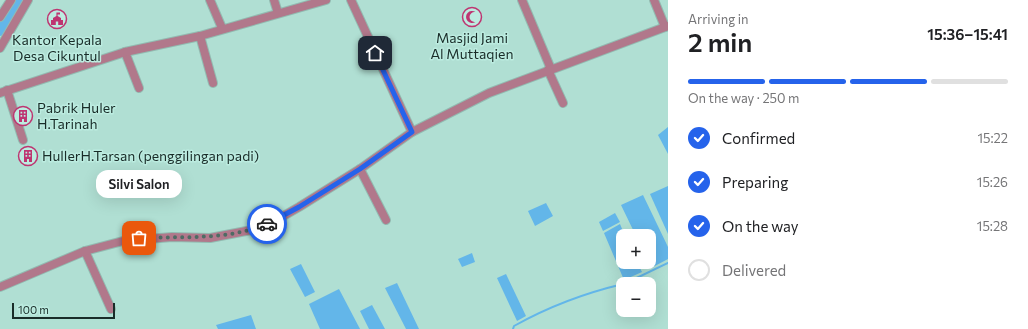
<!DOCTYPE html>
<meta charset="utf-8">
<style>
body{margin:0;font-family:Commissioner,sans-serif;background:#f2f2f2;color:#202124;height:100vh;display:flex;flex-direction:column;font-size:15px;white-space:nowrap}
*{box-sizing:border-box;margin:0}
p{font-size:13px;color:#757577}
.icon{flex:none;width:22px;height:22px;fill:none;stroke:currentColor;stroke-width:2;stroke-linecap:round;stroke-linejoin:round}
.map{position:relative;flex:1;overflow:hidden}
.details{display:flex;flex-direction:column;background:#fff;width:360px}
.details>*{flex:none}
.tools{position:absolute;left:616px;top:229px;display:grid;gap:8px}
.tools a{display:grid;place-items:center;width:40px;height:40px;border-radius:8px;background:#fff;box-shadow:0 4px 16px #0002;font-size:20px}
.scale{position:absolute;left:12px;bottom:10px;width:103px;box-sizing:border-box;padding-left:4px;border:2px solid #192c28;border-top:0;font-size:11px;line-height:14px;white-space:nowrap;color:#192c28;-webkit-text-stroke:3px #bcece0;paint-order:stroke}
.pin{position:absolute;display:grid;place-items:center;width:34px;height:34px;color:#fff;margin:-17px;border-radius:8px;box-shadow:0 2px 6px #0006}
.courier{position:absolute;display:grid;place-items:center;width:40px;height:40px;margin:-20px;border:3px solid #2563eb;border-radius:50%;background:#fff;color:#222;box-shadow:0 1px 5px #0007}
.bubble{position:absolute;height:28px;border-radius:12px;background:#fff;box-shadow:0 4px 16px #0002;font-size:13px;font-weight:600;line-height:28px;text-align:center}
.overview em{font-style:normal;font-weight:600}
.overview div{display:flex;flex-direction:column-reverse}
.overview{display:flex;align-items:center;justify-content:space-between;height:68px;padding:0 20px}
h1{font-size:26px;font-weight:600;line-height:30px}
.bar{display:grid;grid-template-columns:repeat(4,1fr);gap:6px 4px;align-content:center;height:48px;padding:0 20px}
.bar i{height:5px;border-radius:3px;background:#e0e0e0}
.bar .current{background:#2563eb}
.bar p{grid-column:span 4}
ol{padding:0 20px;list-style:none}
li{display:flex;align-items:center;gap:12px;height:44px}
li p{margin-inline-start:auto}
li .icon{padding:4px;border-radius:50%;background:#2563eb;color:#fff;stroke-width:4}
li:last-child{color:#757577}
li i{width:22px;height:22px;border:2px solid #e0e0e0;border-radius:50%}
main{display:flex;flex:1;min-height:0}
.map>svg:first-child{display:block}
</style>
<main>
<div class="map">
<svg width="668" height="329" viewBox="0 0 668 329">
<rect width="100%" height="100%" fill="#b0dfd3"/>
<g fill="#63b6e9">
<polygon points="668,127 668,154 658,135"/>
<polygon points="668,186 668,234 650,194"/>
<polygon points="643,195 668,247 668,259 651,268 648,262 649,236 636,236 621,205"/>
<polygon points="546,203 553,216 535,226 528,211"/>
<polygon points="615,213 620,222 603,231 599,222"/>
<polygon points="620,224 625,236 623,236 623,262 637,262 642,272 624,280 604,233"/>
<polygon points="472,253 475,262 462,267 458,259"/>
<polygon points="301,264 315,292 305,297 290,269"/>
<polygon points="506,274 526,316 517,321 497,278"/>
<polygon points="397,283 419,329 406,329 385,288"/>
<polygon points="339,289 360,329 320,329 309,304"/>
<polygon points="372,305 385,329 369,329 360,311"/>
<polygon points="251,315 256,329 218,329 216,325"/>
</g>
<g fill="none" stroke-linecap="round" stroke-linejoin="round">
<g stroke="#63b6e9" stroke-width="2">
<polyline points="624,284 668,263"/>
<path d="M513,329L514,326C548,307 585,293 623,284"/>
</g>
<polyline stroke="#63b6e9" stroke-width="12" points="0,30 19,0"/>
<g stroke="#92bbb1" stroke-width="10">
<g id="minor">
<polyline points="210,0 222,28"/>
<polyline points="274,0 278,13"/>
<polyline points="351,0 412,132"/>
<polyline points="522,0 551,69"/>
<polyline points="654,0 665,27"/>
<polyline points="0,17 11,0"/>
<polyline points="200,36 213,83"/>
<polyline points="0,48 28,0"/>
<polyline points="125,52 139,88"/>
<polyline points="548,70 563,103"/>
<polyline points="7,90 23,140"/>
<polyline points="0,93 125,52 200,36 326,0"/>
<polyline points="360,169 386,220"/>
<polyline points="85,251 111,309"/>
<polyline points="0,287 85,251 123,241 172,237 210,238 257,229 273,222 299,207 360,169 412,132 489,93 668,26"/>
</g>
</g>
<use href="#minor" stroke="#b1788b" stroke-width="8"/>
</g>
<g fill="none" stroke-linecap="round" stroke-linejoin="round">
<path stroke="#4e6b64" stroke-width="4" stroke-dasharray="0 7.2" d="M139,238C182,236 226,241 267,224"/>
<polyline stroke="#2563eb" stroke-width="5" points="267,224 299,207 360,169 412,132 375,53"/>
</g>
<defs>
<g id="mosque-ring" transform="scale(1)"><circle r="9.5" fill="#bcece0" stroke="#be3571" stroke-width="1.5"/><path d="M3.5-4.9A6 6 0 1 0 3.5 4.9A5 5 0 1 1 3.5-4.9Z" fill="#be3571"/></g>
<g id="civic-ring" transform="scale(1)"><circle r="9.5" fill="#bcece0" stroke="#be3571" stroke-width="1.5"/><path d="M-.6-6.5H3V-4.5H.6V-3L4-1V1h2V6H-6V1h2V-1L-.6-3ZM-1.2 2.5V6h2.4V2.5Z" fill="#be3571"/></g>
<g id="building-ring" transform="scale(1)"><circle r="9.5" fill="#bcece0" stroke="#be3571" stroke-width="1.5"/><path d="M-4-6H4V6H1V3H-1V6H-4ZM-2.5-4.3h1.7v1.8h-1.7ZM.8-4.3h1.7v1.8H.8ZM-2.5-1h1.7V.8h-1.7ZM.8-1h1.7V.8H.8Z" fill="#be3571"/></g>
</defs>
<g fill-rule="evenodd">
<use href="#mosque-ring" x="472" y="17"/>
<use href="#civic-ring" x="57" y="19"/>
<use href="#building-ring" x="23" y="116"/>
<use href="#building-ring" x="28" y="156"/>
</g>
<g text-anchor="middle" stroke-width="3" stroke-linejoin="round" paint-order="stroke">
<g font-size="14" fill="#192c28" stroke="#bcece0">
<text x="472" y="43">Masjid Jami<tspan x="472" dy="16">Al Muttaqien</tspan></text>
<text x="57" y="45">Kantor Kepala<tspan x="57" dy="16">Desa Cikuntul</tspan></text>
<text x="37" y="113" text-anchor="start">Pabrik Huler<tspan x="37" dy="16">H.Tarinah</tspan></text>
<text x="42" y="161" text-anchor="start">HullerH.Tarsan (penggilingan padi)</text>
</g>
</g>
</svg>
<div class="tools">
<a>+</a>
<a>−</a>
</div>
<div class="scale">100 m</div>
<div class="pin" style="left:139px;top:238px;background:#ea580c"><svg class="icon" aria-label="bag" viewBox="0 0 24 24"><path d="M5 8h14l-1 12H6zM9 8a3 3 0 0 1 6 0"/></svg></div>
<div class="pin" style="left:375px;top:53px;background:#1f2937"><svg class="icon" aria-label="home" viewBox="0 0 24 24"><path d="M3 11l9-7 9 7M6 9v11h12V9"/></svg></div>
<div class="courier" style="left:267px;top:224px"><svg class="icon" aria-label="car" viewBox="0 0 24 24"><path d="M5 17H2v-5l4-1 3-4h7l3 4 3 1v5h-3M9 17h6M6 11h13"/><circle cx="7" cy="17" r="2"/><circle cx="17" cy="17" r="2"/></svg></div>
<div class="bubble" style="left:96px;top:170px;width:86px">Silvi Salon</div>
</div>
<section class="details">
<div class="overview"><div><h1>2 min</h1><p>Arriving in</p></div><em>15:36–15:41</em></div>
<div class="bar"><i class="current"></i><i class="current"></i><i class="current"></i><i></i><p>On the way · 250 m</p></div>
<ol>
<li><svg class="icon" aria-label="check" viewBox="0 0 24 24"><path d="M5 12l5 5 9-10"/></svg>Confirmed<p>15:22</p></li>
<li><svg class="icon" aria-label="check" viewBox="0 0 24 24"><path d="M5 12l5 5 9-10"/></svg>Preparing<p>15:26</p></li>
<li><svg class="icon" aria-label="check" viewBox="0 0 24 24"><path d="M5 12l5 5 9-10"/></svg>On the way<p>15:28</p></li>
<li><i></i>Delivered</li>
</ol>
</section>
</main>
